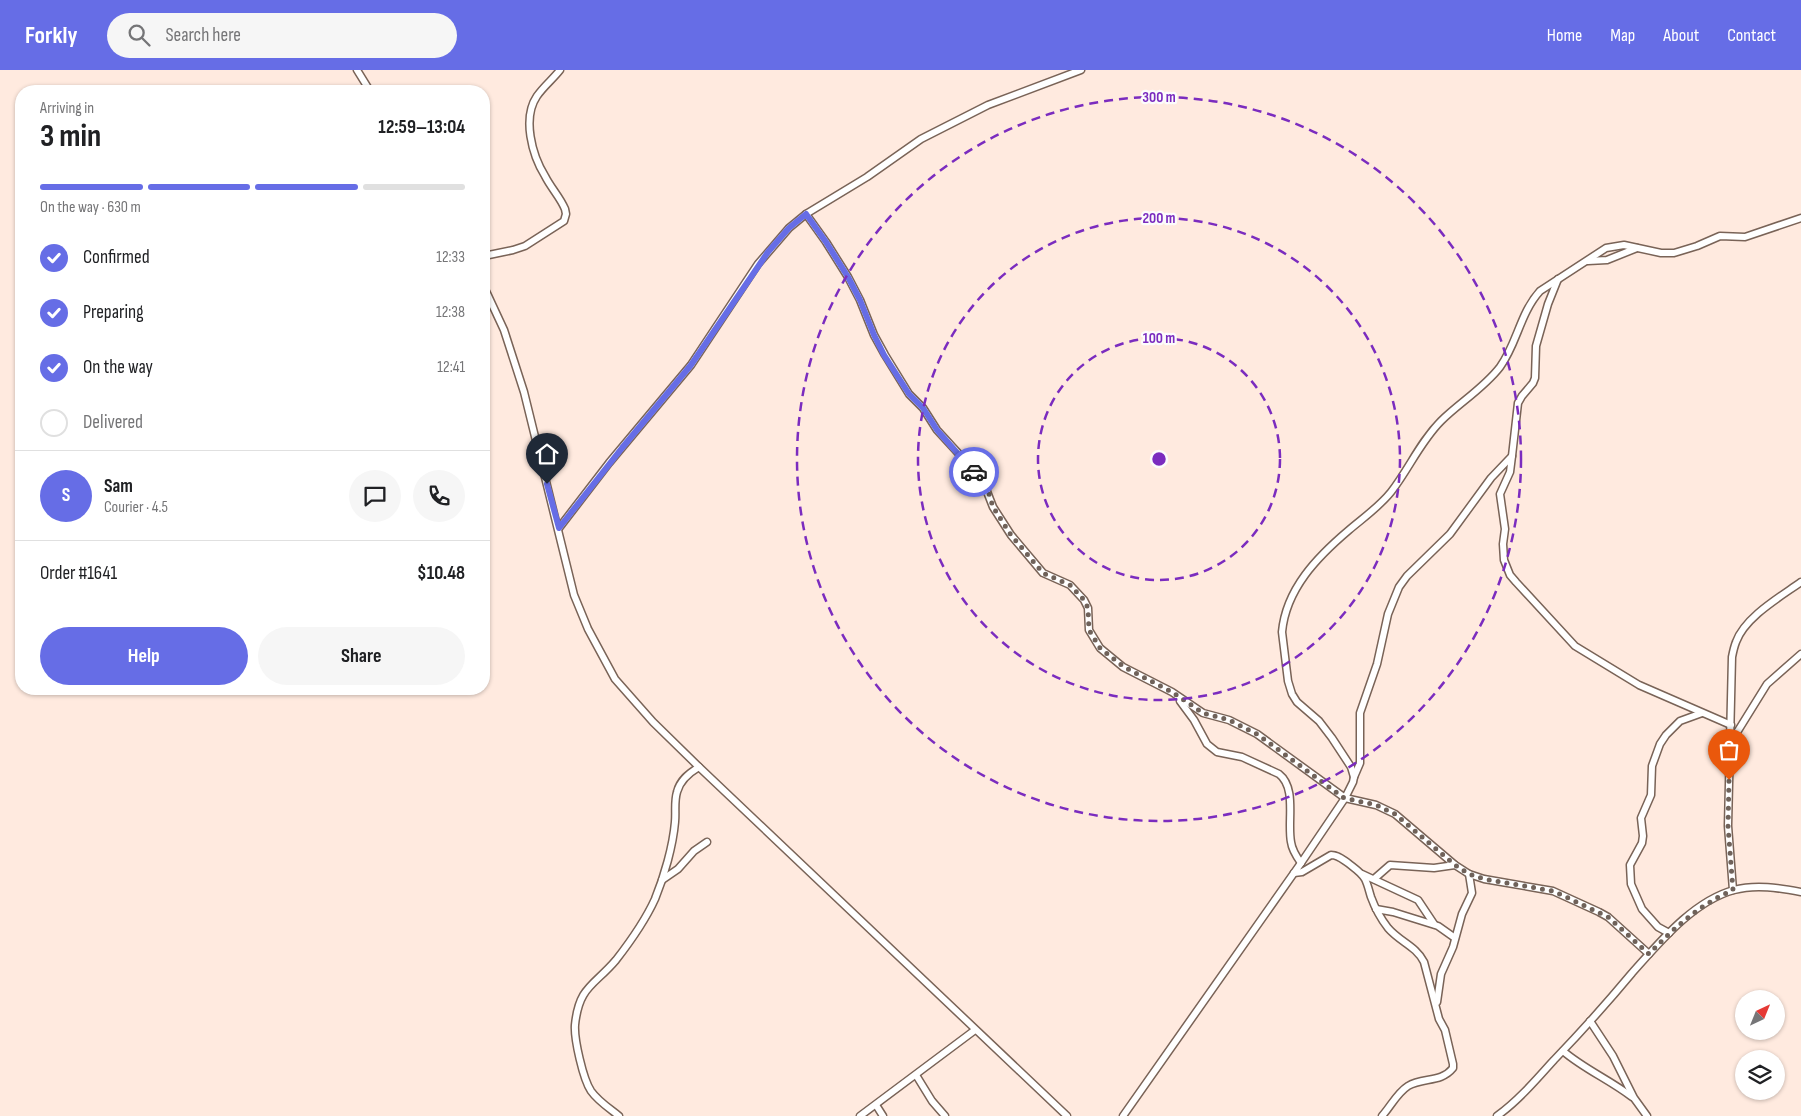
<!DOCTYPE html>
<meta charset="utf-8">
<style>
body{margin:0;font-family:"Sofia Sans Condensed",sans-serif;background:#f6f6f6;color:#202124;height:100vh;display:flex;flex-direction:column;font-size:19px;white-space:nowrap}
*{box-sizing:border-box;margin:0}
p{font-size:16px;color:#757577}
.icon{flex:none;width:28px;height:28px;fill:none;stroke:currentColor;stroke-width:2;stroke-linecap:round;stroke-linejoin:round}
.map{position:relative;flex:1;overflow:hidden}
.side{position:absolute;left:15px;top:15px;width:475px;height:610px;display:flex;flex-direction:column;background:#fff;border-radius:20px;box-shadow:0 1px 4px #0004}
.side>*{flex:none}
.needle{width:32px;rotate:43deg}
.tools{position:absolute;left:1735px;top:920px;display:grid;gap:10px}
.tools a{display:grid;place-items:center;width:50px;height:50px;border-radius:50%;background:#fff;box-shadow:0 1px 4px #0004;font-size:25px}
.pin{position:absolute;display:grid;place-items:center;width:42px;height:42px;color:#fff;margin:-51px -21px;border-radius:50% 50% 50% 0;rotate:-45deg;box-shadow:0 0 5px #0007}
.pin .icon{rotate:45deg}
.courier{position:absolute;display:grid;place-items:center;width:50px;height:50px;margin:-25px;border:4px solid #666de6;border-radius:50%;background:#fff;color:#222;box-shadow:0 1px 6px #0007}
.overview em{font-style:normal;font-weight:700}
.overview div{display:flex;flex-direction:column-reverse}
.overview{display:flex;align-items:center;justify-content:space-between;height:85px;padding:0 25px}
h1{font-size:32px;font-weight:700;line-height:38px}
.bar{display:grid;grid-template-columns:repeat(4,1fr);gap:8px 5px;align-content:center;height:60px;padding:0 25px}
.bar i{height:6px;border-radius:4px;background:#e0e0e0}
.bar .current{background:#666de6}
.bar p{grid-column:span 4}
.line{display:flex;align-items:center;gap:12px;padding:0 25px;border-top:1px solid #e0e0e0}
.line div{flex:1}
.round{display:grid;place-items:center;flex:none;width:52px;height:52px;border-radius:26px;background:#f6f6f6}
ol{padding:0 25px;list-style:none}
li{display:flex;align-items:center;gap:15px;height:55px}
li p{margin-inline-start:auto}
li .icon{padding:5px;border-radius:50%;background:#666de6;color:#fff;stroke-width:4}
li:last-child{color:#757577}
li i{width:28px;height:28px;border:2px solid #e0e0e0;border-radius:50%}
.primary-button{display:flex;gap:10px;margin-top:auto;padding:10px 25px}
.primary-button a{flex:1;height:58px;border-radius:30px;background:#666de6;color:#fff;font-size:20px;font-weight:700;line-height:58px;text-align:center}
.primary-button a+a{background:#f6f6f6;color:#202124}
header{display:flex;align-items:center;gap:30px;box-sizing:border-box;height:70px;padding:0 25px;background:#666de6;color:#fff}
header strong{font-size:24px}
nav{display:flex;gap:28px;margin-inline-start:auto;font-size:18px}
.search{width:350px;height:45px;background:#f6f6f6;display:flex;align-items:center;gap:12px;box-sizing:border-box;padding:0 18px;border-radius:28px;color:#757577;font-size:19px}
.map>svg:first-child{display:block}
</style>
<header>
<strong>Forkly</strong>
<div class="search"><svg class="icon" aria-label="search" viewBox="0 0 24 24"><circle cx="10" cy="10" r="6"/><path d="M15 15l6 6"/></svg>Search here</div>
<nav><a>Home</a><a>Map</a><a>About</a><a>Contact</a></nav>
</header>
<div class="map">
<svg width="1801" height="1046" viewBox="0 0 1801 1046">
<rect width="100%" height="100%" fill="#ffeadf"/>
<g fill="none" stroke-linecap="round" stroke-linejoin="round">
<g stroke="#796357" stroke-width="9">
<g id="minor">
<polyline points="357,0 370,21"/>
<polyline points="806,144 826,172 848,207 860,230 874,265 885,285 909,324 923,338 937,360 970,396 986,419 993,437 1011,465 1043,503 1070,515 1084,530 1088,538 1089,560 1100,578 1123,597 1172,622 1203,643 1229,650 1257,664 1345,728 1376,735 1395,744 1455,795 1469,804 1484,809 1553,821 1599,842 1608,847 1649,884"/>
<path d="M484,186L513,180L525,176L564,151L566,144L565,139C560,127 551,118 545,106C532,85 522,48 537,26C544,16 553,9 560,0"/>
<polyline points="1588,191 1607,190 1637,178"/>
<polyline points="484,217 504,260 524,322 574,525 588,559 615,609 653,652 699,697 1067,1046"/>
<polyline points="1512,386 1510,402 1500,424 1505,459 1503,474 1504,490 1510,505 1516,512 1575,576 1639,615 1731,655"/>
<polyline points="559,458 609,393 691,295 758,194 789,158 806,144 867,107 921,69 988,35 1081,0"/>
<path d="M1180,631L1194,650L1207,674L1217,682L1242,687L1279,704C1297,718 1287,751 1291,772C1292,780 1296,786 1301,793"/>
<polyline points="1731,672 1767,614 1801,584"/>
<polyline points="1354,707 1360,693 1360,643 1377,594 1388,544 1399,517 1407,506 1450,464 1491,408 1512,386 1518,333 1522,326 1533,313 1535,308 1536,276 1548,234 1558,209"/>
<path d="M1294,803L1302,802L1331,785C1338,785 1342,789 1348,793C1354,798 1361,802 1365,809C1368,815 1369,821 1371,827C1375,838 1381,849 1388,858C1400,872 1416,876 1424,892L1439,949L1445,960L1453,994V998C1441,1013 1423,1007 1408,1016C1397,1023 1391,1036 1382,1046"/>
<polyline points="1362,804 1418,830 1434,854"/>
<polyline points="1374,809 1390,795 1434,798 1455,795"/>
<polyline points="662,810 678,799 694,781 707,772"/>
<path d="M1733,820L1728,756L1732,587C1733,582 1734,577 1736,572C1745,547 1780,527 1801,512"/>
<polyline points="1376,839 1393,842 1438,856 1455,868"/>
<polyline points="1669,863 1658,857 1642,839 1631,814 1630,795 1642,773 1643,766 1641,748 1651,725 1652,696 1660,674 1666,665 1680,651 1702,643"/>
<polyline points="1437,932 1441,904 1453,877 1462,844 1472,823 1469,804"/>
<polyline points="1590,951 1613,986 1634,1028 1647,1046"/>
<path d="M1563,981C1584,999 1610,1010 1632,1027"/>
<polyline points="916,1005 932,1031 945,1046"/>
<polyline points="876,1035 883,1046"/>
<path d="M619,1046C609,1038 598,1031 591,1021C583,1009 574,969 575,955C579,916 594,916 616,890C630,872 645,851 655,829C664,807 673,776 675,752C676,742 674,732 677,722C680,710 689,703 699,697"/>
<polyline points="860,1046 975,960"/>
<path d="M1123,1046L1301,793L1345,728L1353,712L1354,707L1351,697L1332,668L1319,651L1297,632L1292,624L1288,611L1282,562C1286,519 1317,487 1349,460C1363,448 1379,437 1391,422C1409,399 1420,372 1441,351C1459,333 1484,318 1500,297C1517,274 1520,243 1540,221L1606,178L1624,175L1661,183H1674L1697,176L1720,166L1745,167L1801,148"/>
<path d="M1497,1046C1518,1031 1537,1009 1554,990C1581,962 1607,933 1632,903C1659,873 1693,831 1734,820C1756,814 1779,818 1801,822"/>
</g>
</g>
<use href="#minor" stroke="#fff" stroke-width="6"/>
</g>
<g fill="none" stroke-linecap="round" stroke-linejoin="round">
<path stroke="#6f625a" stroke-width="5" stroke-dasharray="0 9" d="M974,402L989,424L993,437L1011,465L1043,503L1070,515L1084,530L1088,538L1089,560L1100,578L1124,597L1172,622L1203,643L1229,650L1257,664L1344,728L1376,735L1395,744L1455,795L1469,804L1484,809L1553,821L1568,828L1608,847L1649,884C1674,858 1699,835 1733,820L1728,756L1729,710"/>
<polyline stroke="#666de6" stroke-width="6" points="547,414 559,458 622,378 691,295 768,182 789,158 806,144 826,172 848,207 860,230 874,265 884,285 909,324 923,338 937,360 974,402"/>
</g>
<g fill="none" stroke="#7b2cbf" stroke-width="2.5" stroke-dasharray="9 6">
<circle cx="1159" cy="389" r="121"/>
<circle cx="1159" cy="389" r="241"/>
<circle cx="1159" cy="389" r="362"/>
</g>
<circle cx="1159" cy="389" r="8" fill="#7b2cbf" stroke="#fcfcfc" stroke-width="2.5"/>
<g font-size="15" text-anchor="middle" font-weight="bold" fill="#7b2cbf" stroke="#fcfcfc" stroke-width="4.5" stroke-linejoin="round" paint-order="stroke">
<text x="1159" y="32">300 m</text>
<text x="1159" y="153">200 m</text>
<text x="1159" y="273">100 m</text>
</g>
</svg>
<div class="tools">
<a><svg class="needle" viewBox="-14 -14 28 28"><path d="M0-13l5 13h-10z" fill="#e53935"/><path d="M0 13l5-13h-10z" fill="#757577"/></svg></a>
<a><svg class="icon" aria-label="layers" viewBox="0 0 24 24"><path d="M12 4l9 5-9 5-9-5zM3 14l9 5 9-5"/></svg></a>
</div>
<div class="pin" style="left:1729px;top:710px;background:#ea580c"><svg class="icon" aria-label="bag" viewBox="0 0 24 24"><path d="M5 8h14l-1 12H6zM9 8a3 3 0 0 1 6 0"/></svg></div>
<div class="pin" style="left:547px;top:414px;background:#1f2937"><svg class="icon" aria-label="home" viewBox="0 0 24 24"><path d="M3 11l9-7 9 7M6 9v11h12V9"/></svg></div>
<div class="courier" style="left:974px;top:402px"><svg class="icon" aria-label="car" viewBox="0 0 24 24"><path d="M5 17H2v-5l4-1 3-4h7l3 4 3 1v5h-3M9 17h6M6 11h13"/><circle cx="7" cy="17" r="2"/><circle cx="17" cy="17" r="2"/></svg></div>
<section class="side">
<div class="overview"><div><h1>3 min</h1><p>Arriving in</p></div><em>12:59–13:04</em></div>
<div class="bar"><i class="current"></i><i class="current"></i><i class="current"></i><i></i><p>On the way · 630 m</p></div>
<ol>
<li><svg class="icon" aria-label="check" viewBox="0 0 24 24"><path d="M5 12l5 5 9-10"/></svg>Confirmed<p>12:33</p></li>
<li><svg class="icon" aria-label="check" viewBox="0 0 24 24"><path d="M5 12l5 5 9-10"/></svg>Preparing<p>12:38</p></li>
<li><svg class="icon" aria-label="check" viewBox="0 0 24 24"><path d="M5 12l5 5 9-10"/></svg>On the way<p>12:41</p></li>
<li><i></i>Delivered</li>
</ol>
<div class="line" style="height:90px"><b class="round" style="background:#666de6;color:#fff">S</b><div><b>Sam</b><p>Courier · 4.5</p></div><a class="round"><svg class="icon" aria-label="chat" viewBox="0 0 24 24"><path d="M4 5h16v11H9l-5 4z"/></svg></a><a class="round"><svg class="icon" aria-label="phone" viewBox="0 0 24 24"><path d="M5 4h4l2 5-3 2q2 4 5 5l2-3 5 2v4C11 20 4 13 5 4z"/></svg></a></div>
<div class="line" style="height:65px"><div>Order #1641</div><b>$10.48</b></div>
<div class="primary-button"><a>Help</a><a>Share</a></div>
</section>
</div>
